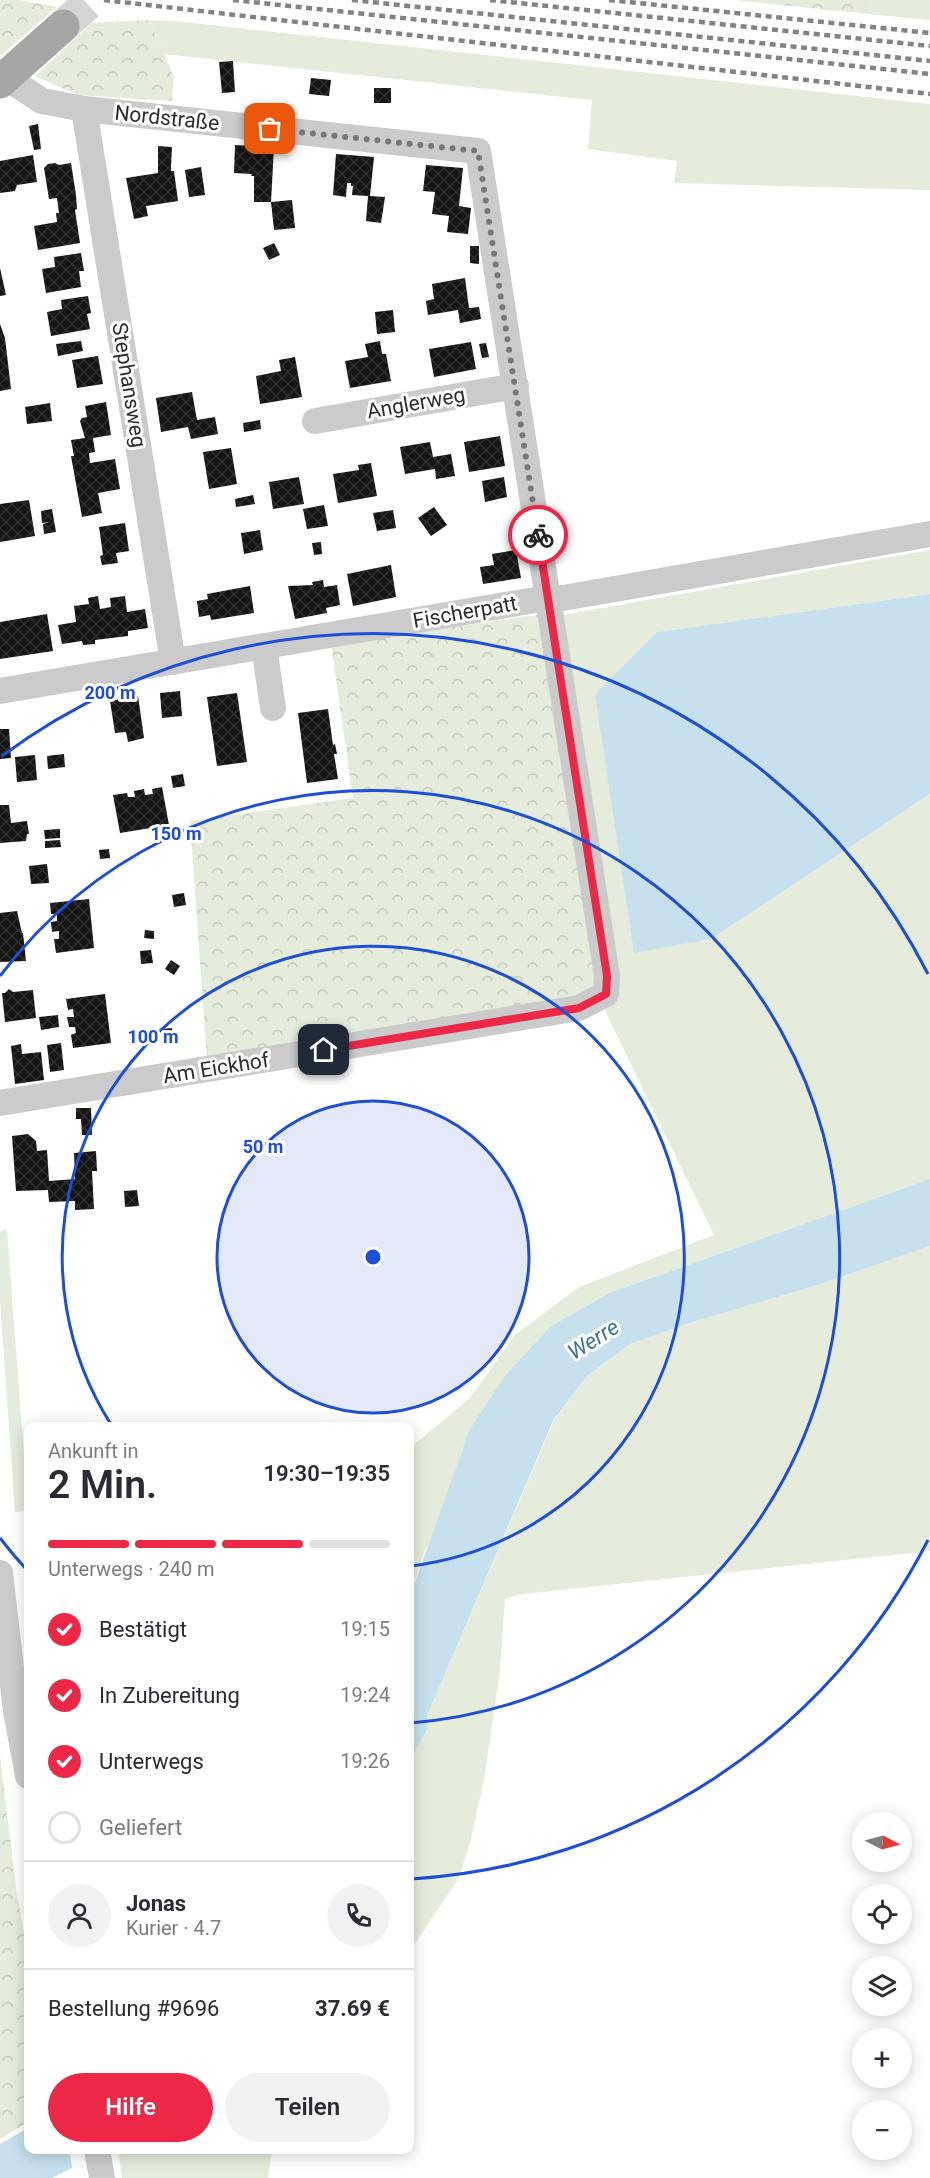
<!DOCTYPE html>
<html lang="de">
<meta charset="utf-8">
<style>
body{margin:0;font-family:Roboto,sans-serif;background:#f2f2f3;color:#2b2b33;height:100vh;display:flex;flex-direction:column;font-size:22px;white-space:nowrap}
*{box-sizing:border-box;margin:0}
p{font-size:20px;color:#7c7c81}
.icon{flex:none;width:33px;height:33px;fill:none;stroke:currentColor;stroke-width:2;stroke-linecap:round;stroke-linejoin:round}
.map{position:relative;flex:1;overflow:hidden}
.details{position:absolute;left:24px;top:1422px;width:390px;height:732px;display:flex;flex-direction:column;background:#fff;border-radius:12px;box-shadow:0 3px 15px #0003}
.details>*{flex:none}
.needle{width:39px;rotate:96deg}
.fabs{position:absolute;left:852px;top:1812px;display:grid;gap:12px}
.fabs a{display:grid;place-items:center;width:60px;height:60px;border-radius:50%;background:#fff;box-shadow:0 3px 15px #0003;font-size:30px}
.pin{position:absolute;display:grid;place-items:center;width:51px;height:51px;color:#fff;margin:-26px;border-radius:12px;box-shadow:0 3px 9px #0006}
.courier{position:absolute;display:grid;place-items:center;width:60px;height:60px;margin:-30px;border:4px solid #ec2846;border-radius:50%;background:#fff;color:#222;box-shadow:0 2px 8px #0007}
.summary em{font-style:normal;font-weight:600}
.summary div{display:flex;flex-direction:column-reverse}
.summary{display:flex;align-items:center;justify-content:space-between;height:102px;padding:0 24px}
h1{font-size:39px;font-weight:600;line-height:45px}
.bar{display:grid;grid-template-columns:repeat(4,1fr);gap:9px 6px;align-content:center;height:72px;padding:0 24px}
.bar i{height:8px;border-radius:4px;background:#e1e1e2}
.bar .on{background:#ec2846}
.bar p{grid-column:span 4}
.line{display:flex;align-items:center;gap:15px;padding:0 24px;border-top:2px solid #e1e1e2}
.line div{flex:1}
.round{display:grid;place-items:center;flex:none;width:63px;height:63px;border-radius:32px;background:#f2f2f3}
ol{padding:0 24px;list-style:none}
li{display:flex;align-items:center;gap:18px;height:66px}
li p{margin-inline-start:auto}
li .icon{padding:6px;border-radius:50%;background:#ec2846;color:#fff;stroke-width:4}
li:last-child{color:#7c7c81}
li i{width:33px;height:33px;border:3px solid #e1e1e2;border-radius:50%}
.cta{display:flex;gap:12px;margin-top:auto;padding:12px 24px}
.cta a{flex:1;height:69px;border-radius:36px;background:#ec2846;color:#fff;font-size:24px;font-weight:600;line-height:69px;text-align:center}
.cta a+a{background:#f2f2f3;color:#2b2b33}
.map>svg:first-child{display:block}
</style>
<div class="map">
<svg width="930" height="2178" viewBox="0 0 930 2178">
<defs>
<pattern id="forest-crowns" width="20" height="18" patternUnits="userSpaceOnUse" patternTransform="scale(1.5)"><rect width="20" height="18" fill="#e5ecdb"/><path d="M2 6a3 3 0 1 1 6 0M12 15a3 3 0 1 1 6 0" fill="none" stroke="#c5cbbc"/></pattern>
<pattern id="building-cross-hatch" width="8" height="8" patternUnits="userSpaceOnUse" patternTransform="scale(1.5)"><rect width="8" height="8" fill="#151515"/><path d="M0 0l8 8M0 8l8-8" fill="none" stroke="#2f2f2f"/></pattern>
</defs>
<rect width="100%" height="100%" fill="#fff"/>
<g fill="#e5ecdb">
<polygon points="871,0 930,0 930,20 869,14"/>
<polygon points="150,20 175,21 930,104 930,190 674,183 677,161 588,149 592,100 164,54"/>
<polygon points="930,550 930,594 657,632 711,939 930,794 930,1179 609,1293 551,1326 425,1550 410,1596 410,1448 470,1398 516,1334 579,1287 714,1235 605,1011 616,991 557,616"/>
<polygon points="7,1230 28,1508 28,1511 15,1512 0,1301 0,1231"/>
<polygon points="930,1246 930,1551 522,1594 505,1599 500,1670 484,1780 471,1839 459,1878 410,1951 410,1760 427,1730 427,1716 554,1421 587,1376 630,1344 696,1321 818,1285"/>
<polygon points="118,2150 272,2150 268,2178 122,2178"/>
</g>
<g fill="url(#forest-crowns)">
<polygon points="0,0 20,0 57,7 0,56"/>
<polygon points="734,0 871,0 869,14"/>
<polygon points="150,20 174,78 172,101 78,95 35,76 92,23"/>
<polygon points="538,615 595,982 589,993 577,999 207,1061 190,821 353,798 331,644"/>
<polygon points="0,1756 16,1887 28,1957 28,2122 0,2139"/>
</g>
<g fill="#c6e1ed">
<polygon points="930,594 930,794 711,939 634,953 595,694 657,632"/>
<polygon points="930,1179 930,1246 818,1285 696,1321 630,1344 587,1376 553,1421 427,1716 427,1730 410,1760 410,1596 470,1429 505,1376 551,1326 609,1293"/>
<polygon points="28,2128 28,2150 107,2150 52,2178 0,2178 0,2144"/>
</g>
<polygon fill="#fff" points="69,2150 110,2150 73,2172"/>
<g fill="url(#building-cross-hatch)">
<polygon points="233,61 235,92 222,93 219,62"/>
<polygon points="311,78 331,80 329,96 309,94"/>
<rect x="374" y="88" width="17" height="15"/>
<polygon points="38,124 41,149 34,150 29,126"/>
<polygon points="256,140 264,140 264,146 274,147 271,202 292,200 295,228 274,230 271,202 254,202 254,176 251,176 252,174 234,173 235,145 256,146"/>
<polygon points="158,146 172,147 171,166 171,171 174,171 178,201 146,206 148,216 134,219 126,178 158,173"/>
<polygon points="336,154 374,157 370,196 385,197 381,223 366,221 368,196 352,195 353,186 351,186 351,183 347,183 346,197 333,195"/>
<polygon points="33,155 37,182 17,185 15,191 0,193 0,161"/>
<polygon points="55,163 59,165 71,163 76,195 77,209 75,210 80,243 38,250 34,226 57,222 56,213 59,213 57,198 49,199 44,168 48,164"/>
<polygon points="426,165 463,168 459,206 471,208 468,234 447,232 449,216 432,214 435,192 423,191"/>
<polygon points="201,167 205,195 189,197 185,170"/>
<polygon points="274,243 280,255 269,260 263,248"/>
<polygon points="470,246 479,246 479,264 470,263"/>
<polygon points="81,253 84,271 79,271 81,287 46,293 42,269 55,267 54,257"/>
<polygon points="0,268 6,295 0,296"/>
<polygon points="465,278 469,308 479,307 481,319 460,323 458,310 428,315 426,301 434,299 432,284"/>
<polygon points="88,296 91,313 87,314 90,329 51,336 47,312 62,309 61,300"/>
<polygon points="393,310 395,332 377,334 375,312"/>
<polygon points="0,324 5,338 11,389 0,391"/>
<polygon points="81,341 83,351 58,356 56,344"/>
<polygon points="380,341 382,354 386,354 391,381 350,388 345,361 368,357 365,344"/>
<polygon points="471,342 476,369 434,377 429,349"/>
<polygon points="486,343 489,357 482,358 479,344"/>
<polygon points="98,356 103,384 77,388 72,360"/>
<polygon points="295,357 302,397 260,404 256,376 281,371 279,360"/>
<polygon points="192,392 197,420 215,417 218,434 191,439 188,427 161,432 156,398"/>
<polygon points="106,402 111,435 93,438 95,452 89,453 90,463 115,459 120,489 98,493 102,513 82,517 71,456 74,456 71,440 85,438 80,421 82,418 87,417 85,406"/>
<polygon points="50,403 52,421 27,424 25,407"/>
<polygon points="260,420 261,429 244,432 243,423"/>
<polygon points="500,436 505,466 469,472 464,442"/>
<polygon points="430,442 433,457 451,454 455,476 436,479 435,469 405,474 400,447"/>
<polygon points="231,448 237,484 209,489 203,452"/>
<polygon points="371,463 377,496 338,503 333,474 359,470 358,465"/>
<polygon points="299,477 304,504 273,509 269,482"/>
<polygon points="504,477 507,497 485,502 482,481"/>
<polygon points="253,495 255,504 236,507 235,499"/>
<polygon points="29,500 35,536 0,542 0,504"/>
<polygon points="324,505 328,526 307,529 303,509"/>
<polygon points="434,507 447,525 431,536 418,518"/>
<polygon points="52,509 56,532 44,534 43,524 50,522 42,523 41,511"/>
<polygon points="393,510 396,528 377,531 373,513"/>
<polygon points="125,523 129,551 116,553 118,563 102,565 100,556 103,555 99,527"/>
<polygon points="260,530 263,550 244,554 241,533"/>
<polygon points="530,541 531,548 516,550 515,543"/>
<polygon points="321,542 322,554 314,555 312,543"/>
<polygon points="516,550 521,578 483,584 480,567 494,565 492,554"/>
<polygon points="391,565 396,597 353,606 347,574"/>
<polygon points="323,580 324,587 337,585 340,605 326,608 327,613 295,619 288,586 313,585 312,582"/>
<polygon points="250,586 254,613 211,620 210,615 199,617 197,601 208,599 207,594"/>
<polygon points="98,596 100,609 111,607 110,598 125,596 127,612 145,609 148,628 128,631 128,636 95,640 95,644 83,645 82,641 62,644 58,625 76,622 74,606 89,604 88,598"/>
<polygon points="47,614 53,651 0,659 0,622"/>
<polygon points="180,691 182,716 162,718 160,693"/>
<polygon points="237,693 247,762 217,766 207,697"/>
<polygon points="138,696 144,738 128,742 126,732 115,733 110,701"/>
<polygon points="328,709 333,745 335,744 337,754 334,754 338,779 307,783 298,713"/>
<polygon points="0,729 9,729 11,758 0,759"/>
<polygon points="64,754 65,767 48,769 47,756"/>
<polygon points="35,755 37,780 17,782 15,757"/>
<polygon points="183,774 185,786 173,788 171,776"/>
<polygon points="162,787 169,825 120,833 113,795 127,793 128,797 135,797 134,791 144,789 145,795 153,794 152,789"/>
<polygon points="0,805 9,805 11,823 27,821 29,834 27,834 26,841 0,843"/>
<polygon points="60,829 60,838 45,839 44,830"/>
<polygon points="60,840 61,847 45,848 45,841"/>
<polygon points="109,849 110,858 100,859 99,850"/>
<polygon points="47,864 49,883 31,884 29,866"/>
<polygon points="184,893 186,905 174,907 172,895"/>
<polygon points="89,899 94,948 56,953 54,939 59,939 59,931 52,932 51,922 57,921 57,914 51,914 50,903"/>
<polygon points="17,911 22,933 23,933 26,961 0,962 0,913"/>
<polygon points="145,930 154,931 154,939 144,938"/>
<polygon points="151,950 153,963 141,964 140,951"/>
<polygon points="171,960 180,966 174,975 165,969"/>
<polygon points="9,989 13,992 33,990 36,1018 5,1022 2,993 5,993"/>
<polygon points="105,994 111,1043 73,1048 71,1035 76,1033 75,1027 69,1027 67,1017 74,1017 73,1009 68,1010 66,999"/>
<polygon points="58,1015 59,1027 41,1030 39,1017"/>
<polygon points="172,1028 173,1043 165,1044 163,1029"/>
<polygon points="61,1043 64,1070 50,1072 47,1045"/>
<polygon points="21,1044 22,1054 41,1052 44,1080 15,1084 11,1046"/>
<polygon points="76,1108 91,1108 92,1135 82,1135 81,1119 76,1119"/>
<polygon points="28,1134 36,1141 37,1151 47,1150 49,1181 75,1179 74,1153 96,1151 97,1171 92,1171 94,1209 75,1210 75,1201 49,1202 48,1190 16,1191 12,1136"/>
<polygon points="137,1190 139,1206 125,1207 124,1191"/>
</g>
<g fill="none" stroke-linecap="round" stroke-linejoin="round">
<polyline stroke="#d5d5d5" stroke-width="33" stroke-dasharray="33 16" stroke-linecap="butt" points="63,26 92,0"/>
<g stroke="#cbcbcb" stroke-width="26">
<polyline points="84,109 173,662"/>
<polyline points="315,421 516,386"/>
<polyline points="264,646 273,708"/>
<polyline points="0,691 547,598 563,598 930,534"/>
<polyline points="0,1103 579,1008 606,994 607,976 478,151 84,109 42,101 19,86 8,75"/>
<polyline points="0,1573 16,1711 28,1776"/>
<polyline points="97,2150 102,2178"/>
</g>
<polyline stroke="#a6a6a6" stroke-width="33" points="0,82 63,26"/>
<g stroke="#838383" stroke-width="4.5" stroke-dasharray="6 4.5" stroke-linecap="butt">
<polyline points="104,0 930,94"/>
<polyline points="233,0 930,74"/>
<polyline points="352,0 930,61"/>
<polyline points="490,0 930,46"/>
<polyline points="609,0 930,33"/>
</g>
</g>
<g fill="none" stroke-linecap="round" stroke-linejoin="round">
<polyline stroke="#777" stroke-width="6" stroke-dasharray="0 10.8" points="270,129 478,151 538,535"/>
<polyline stroke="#ec2846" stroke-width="8" points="324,1050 579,1008 606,994 607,976 538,535"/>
</g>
<circle cx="373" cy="1257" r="156" fill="#1d4ed8" fill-opacity=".12"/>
<g fill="none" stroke="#1d4ed8" stroke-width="3">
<circle cx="373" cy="1257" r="156"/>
<path d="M112 1426A311 311 0 1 1 411 1566"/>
<path d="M26 1569A467 467 0 0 1 0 1538M0 976A467 467 0 1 1 410 1723"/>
<path d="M928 1540A623 623 0 0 1 411 1879M2 756A623 623 0 0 1 928 974"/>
</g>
<g text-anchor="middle" stroke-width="6" stroke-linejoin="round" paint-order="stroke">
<g font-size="21" fill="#2e2e2e" stroke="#fff">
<text transform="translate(167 118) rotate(6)" y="7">Nordstraße</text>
<text transform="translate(129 385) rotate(81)" y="7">Stephansweg</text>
<text transform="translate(416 403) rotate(-10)" y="7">Anglerweg</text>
<text transform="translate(465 612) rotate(-10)" y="7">Fischerpatt</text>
<text transform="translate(216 1068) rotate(-9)" y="7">Am Eickhof</text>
</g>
<g font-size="22" font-style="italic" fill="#397793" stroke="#fff">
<text transform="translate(593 1339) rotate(-32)" y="8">Werre</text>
</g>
</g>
<circle cx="373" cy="1257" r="9" fill="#1d4ed8" stroke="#fff" stroke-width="3"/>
<g font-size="18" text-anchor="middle" font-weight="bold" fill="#1d4ed8" stroke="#fff" stroke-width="6" stroke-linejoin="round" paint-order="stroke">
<text x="110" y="699">200 m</text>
<text x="176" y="840">150 m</text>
<text x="153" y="1043">100 m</text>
<text x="263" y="1153">50 m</text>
</g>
</svg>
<div class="fabs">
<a><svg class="needle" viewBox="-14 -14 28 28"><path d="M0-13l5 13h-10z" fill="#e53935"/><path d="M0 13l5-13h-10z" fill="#7c7c81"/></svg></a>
<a><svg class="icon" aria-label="locate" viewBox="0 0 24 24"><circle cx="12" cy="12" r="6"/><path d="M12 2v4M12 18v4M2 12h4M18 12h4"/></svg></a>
<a><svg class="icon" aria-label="layers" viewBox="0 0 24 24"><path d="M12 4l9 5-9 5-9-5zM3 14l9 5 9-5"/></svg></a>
<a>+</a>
<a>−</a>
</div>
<div class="pin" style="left:270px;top:129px;background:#ea580c"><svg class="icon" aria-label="bag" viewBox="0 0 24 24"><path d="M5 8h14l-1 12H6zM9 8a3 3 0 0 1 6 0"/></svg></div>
<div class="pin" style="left:324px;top:1050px;background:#1f2937"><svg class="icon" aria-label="home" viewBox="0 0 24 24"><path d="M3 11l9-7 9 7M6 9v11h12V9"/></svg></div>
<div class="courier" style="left:538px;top:535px"><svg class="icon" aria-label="bike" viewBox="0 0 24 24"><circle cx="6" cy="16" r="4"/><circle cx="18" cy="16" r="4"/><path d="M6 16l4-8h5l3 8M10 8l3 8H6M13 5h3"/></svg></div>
<section class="details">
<div class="summary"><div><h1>2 Min.</h1><p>Ankunft in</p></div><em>19:30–19:35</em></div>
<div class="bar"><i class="on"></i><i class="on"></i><i class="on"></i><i></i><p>Unterwegs · 240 m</p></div>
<ol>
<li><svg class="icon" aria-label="check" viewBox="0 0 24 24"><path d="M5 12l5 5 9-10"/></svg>Bestätigt<p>19:15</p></li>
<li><svg class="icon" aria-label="check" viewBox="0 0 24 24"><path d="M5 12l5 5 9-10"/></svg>In Zubereitung<p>19:24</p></li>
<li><svg class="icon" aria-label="check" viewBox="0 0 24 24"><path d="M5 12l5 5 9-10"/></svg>Unterwegs<p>19:26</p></li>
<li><i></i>Geliefert</li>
</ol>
<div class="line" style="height:108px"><a class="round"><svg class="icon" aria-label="person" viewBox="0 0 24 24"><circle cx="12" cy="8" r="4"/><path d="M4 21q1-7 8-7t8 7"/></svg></a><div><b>Jonas</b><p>Kurier · 4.7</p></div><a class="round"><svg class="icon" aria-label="phone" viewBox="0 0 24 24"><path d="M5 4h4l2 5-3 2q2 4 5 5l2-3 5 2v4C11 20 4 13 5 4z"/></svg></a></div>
<div class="line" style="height:78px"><div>Bestellung #9696</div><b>37.69 €</b></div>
<div class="cta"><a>Hilfe</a><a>Teilen</a></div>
</section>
</div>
